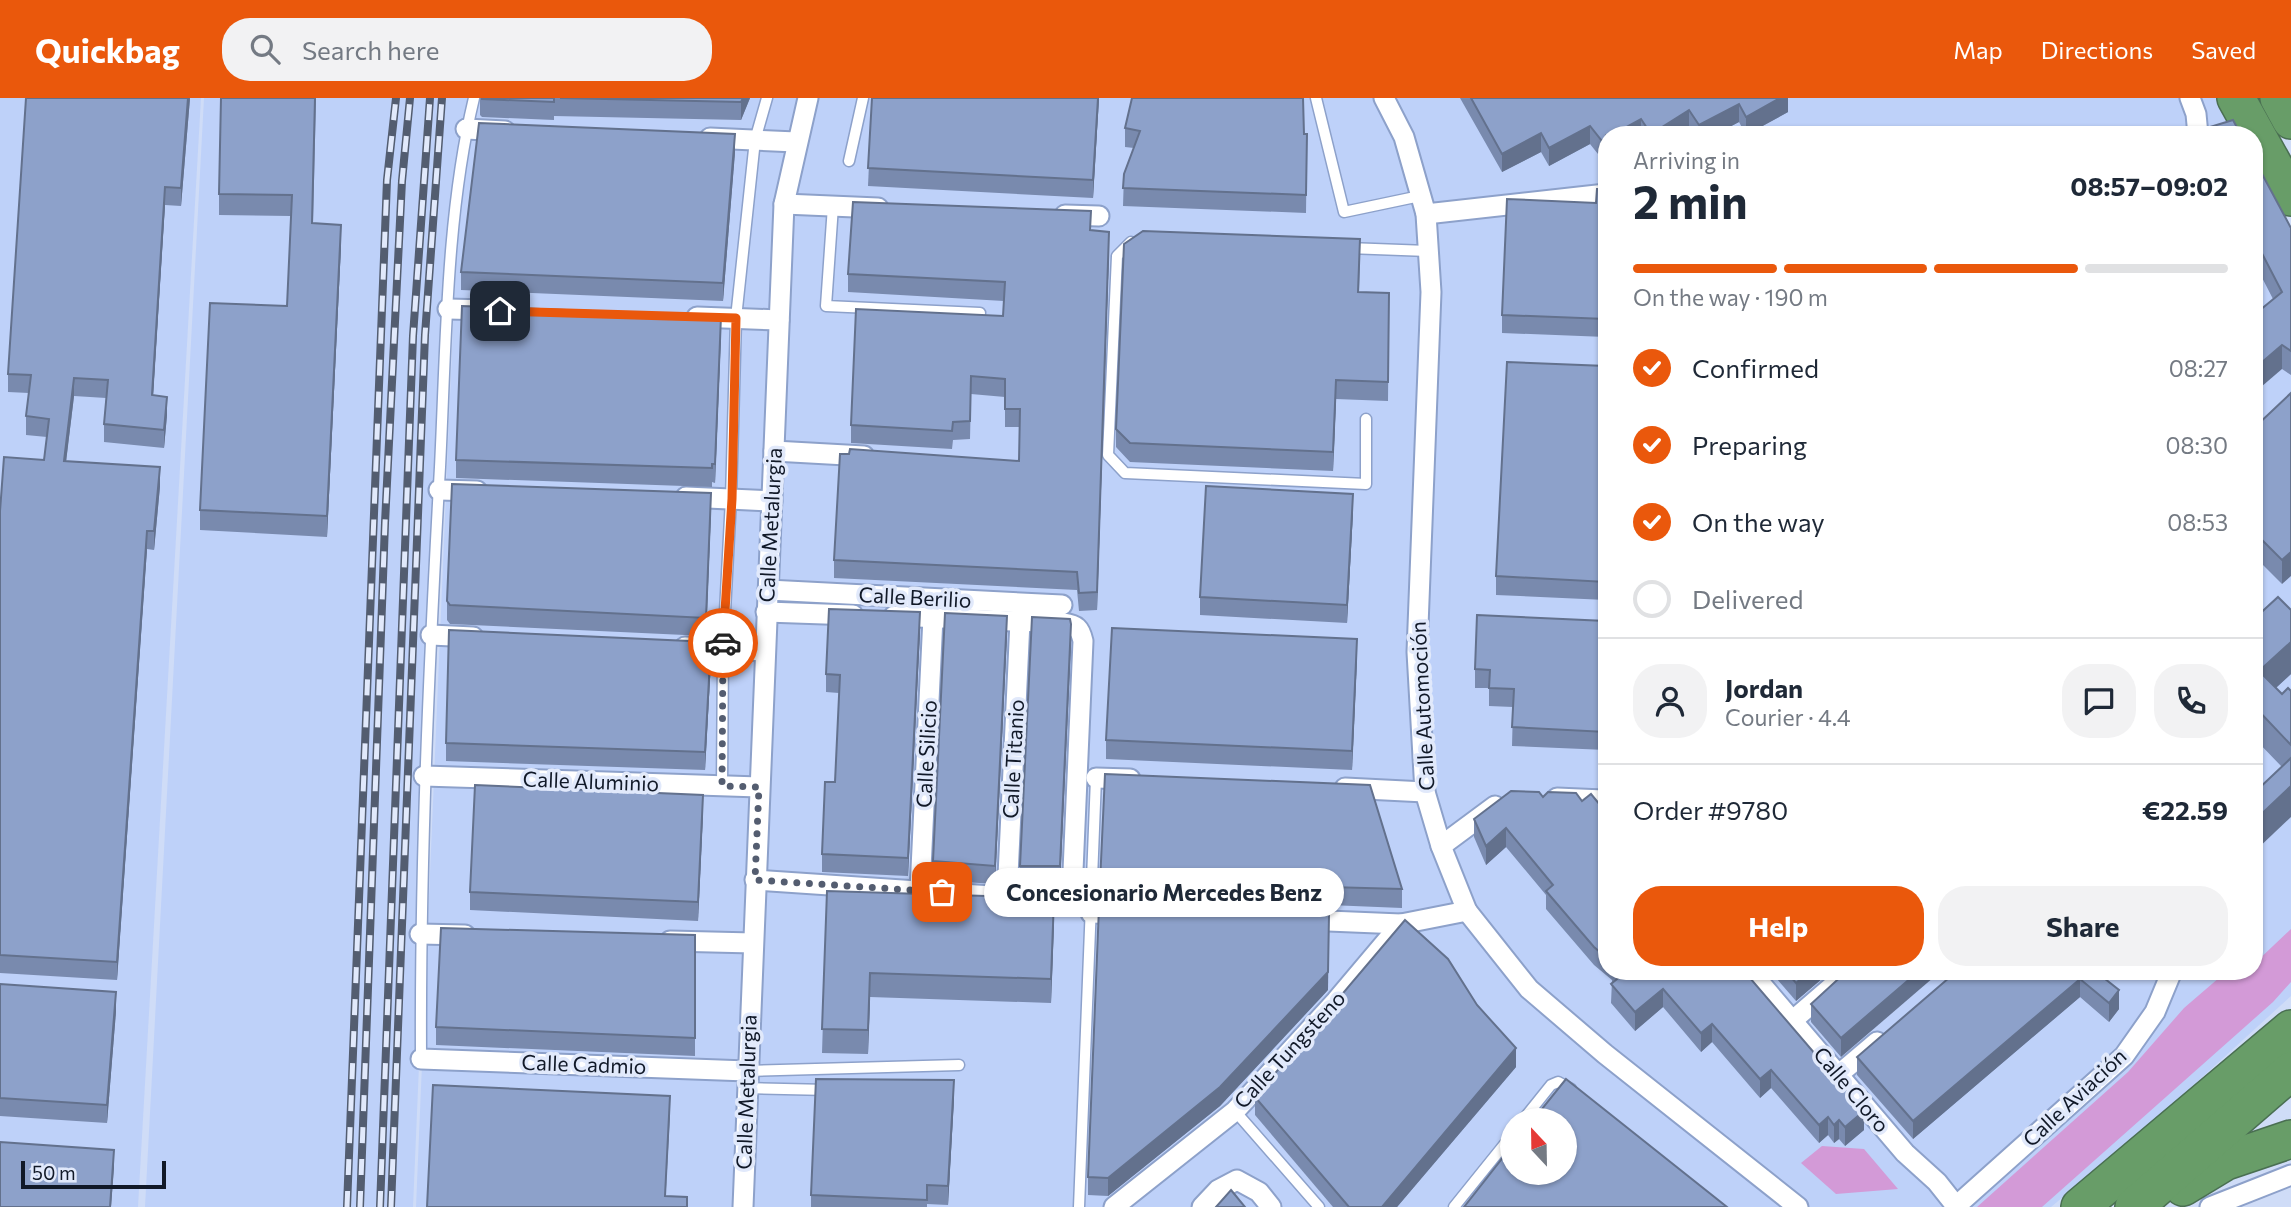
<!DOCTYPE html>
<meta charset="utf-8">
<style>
body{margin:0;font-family:Commissioner,sans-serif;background:#f2f2f3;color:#1f2937;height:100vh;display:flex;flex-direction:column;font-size:26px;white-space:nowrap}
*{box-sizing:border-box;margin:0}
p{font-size:23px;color:#747a83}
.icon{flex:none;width:38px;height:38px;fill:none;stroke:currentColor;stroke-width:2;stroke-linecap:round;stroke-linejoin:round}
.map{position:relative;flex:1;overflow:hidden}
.side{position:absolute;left:1598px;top:28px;width:665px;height:854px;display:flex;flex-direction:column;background:#fff;border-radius:28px;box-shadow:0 2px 5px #0004}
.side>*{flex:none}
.needle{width:46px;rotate:338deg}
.tools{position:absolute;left:1500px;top:1010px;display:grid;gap:14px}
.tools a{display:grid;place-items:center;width:77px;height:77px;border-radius:50%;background:#fff;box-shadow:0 2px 5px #0004;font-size:35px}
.scale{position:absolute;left:21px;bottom:18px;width:145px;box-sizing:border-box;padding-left:7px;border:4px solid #111928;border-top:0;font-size:19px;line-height:24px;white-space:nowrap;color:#111928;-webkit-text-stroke:5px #e1e9fb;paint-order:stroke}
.pin{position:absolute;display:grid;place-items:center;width:60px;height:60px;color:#fff;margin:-30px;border-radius:14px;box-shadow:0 4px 10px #0006}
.courier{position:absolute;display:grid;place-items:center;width:70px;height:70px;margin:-35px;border:5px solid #ea580c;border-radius:50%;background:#fff;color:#222;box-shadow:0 2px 9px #0007}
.bubble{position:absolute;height:49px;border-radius:24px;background:#fff;box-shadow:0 2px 5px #0004;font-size:23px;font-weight:700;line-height:49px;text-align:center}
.summary em{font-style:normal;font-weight:700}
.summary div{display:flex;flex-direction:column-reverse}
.summary{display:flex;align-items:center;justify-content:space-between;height:119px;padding:0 35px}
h1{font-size:46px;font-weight:700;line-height:52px}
.bar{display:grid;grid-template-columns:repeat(4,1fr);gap:10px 7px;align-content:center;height:84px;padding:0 35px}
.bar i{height:9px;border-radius:5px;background:#e0e1e3}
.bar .selected{background:#ea580c}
.bar p{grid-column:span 4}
.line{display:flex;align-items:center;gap:18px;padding:0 35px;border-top:2px solid #e0e1e3}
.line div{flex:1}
.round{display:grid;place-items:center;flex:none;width:74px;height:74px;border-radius:28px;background:#f2f2f3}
ol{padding:0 35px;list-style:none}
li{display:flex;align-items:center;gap:21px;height:77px}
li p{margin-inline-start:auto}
li .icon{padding:7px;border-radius:50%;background:#ea580c;color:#fff;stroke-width:4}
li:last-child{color:#747a83}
li i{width:38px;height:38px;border:4px solid #e0e1e3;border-radius:50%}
.button{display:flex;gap:14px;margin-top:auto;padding:14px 35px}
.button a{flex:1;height:80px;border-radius:28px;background:#ea580c;color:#fff;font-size:28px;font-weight:700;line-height:80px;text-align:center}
.button a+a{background:#f2f2f3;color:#1f2937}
header{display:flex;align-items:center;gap:42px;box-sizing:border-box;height:98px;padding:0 35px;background:#ea580c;color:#fff}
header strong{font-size:33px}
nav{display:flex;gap:38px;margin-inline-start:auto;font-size:24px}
.search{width:490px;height:63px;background:#f2f2f3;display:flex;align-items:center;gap:18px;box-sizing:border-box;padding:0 24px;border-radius:28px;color:#747a83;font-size:26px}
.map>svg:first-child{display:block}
</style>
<header>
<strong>Quickbag</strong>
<div class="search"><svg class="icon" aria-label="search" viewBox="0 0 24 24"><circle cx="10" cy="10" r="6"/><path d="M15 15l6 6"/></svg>Search here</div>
<nav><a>Map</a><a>Directions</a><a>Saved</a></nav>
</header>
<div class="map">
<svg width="2291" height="1109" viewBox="0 0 2291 1109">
<rect width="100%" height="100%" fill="#cfdcf7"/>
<g fill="#bed1f9" fill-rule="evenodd">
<polygon points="0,0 201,0 138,1109 0,1109"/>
<polygon points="204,0 469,0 456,98 413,1109 145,1109"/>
<path d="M475,0H2219L2240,37H1606V873H2254V63L2291,132V898L2152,1025L2051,1109H416L458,109ZM1512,1022H1564V1074H1512Z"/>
</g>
<g fill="#d39ad7">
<polygon points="2291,831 2291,884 2273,904 2042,1109 1977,1109 2128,974 2184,910 2227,873 2254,873 2254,866"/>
<polygon points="1822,1048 1864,1051 1898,1091 1836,1096 1801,1065"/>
</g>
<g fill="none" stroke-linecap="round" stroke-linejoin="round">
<g stroke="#8da1ca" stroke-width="13">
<g id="lane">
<polyline points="1316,0 1344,114 1420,98"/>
<polyline points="849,63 863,0"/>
<polyline points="833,108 826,208 980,215"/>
<polyline points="1131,144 1117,158 1108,357 1125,375 1366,386 1366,321"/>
<polyline points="1348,150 1428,153"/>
<polyline points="722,688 723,551 731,401 736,220 755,42 767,0"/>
<path d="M421,961C420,763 429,566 440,369C446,249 446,116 474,0"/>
<polyline points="748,973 959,967"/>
<polyline points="746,990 829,992"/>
<polyline points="1235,1013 1319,1109"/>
<polyline points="1523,1022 1551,987 1558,984 1571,991"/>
<polyline points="1079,1109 1096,680"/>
<polyline points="1454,1109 1512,1037"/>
</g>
</g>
<g stroke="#8da1ca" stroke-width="23">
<g id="street">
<polyline points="1384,0 1404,39 1426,116 1431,194 1417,554 1425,694 1441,748 1467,813 1529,891 1605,956 1798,1109"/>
<polyline points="2190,0 2196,16 2198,37"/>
<polyline points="466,31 505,33"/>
<polyline points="710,40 796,44"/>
<polyline points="784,106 878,110"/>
<polyline points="1426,116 1606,96"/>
<polyline points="1065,117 1099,118"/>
<polyline points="448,211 488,212"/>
<polyline points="697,219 779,222"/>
<polyline points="774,353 864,358"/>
<polyline points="439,392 477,393"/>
<polyline points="686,399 772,403"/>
<polyline points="768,492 1062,507"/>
<polyline points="766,514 853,517"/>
<polyline points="431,537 473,539"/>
<polyline points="685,549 765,553"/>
<polyline points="424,678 759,689"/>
<polyline points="1096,680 1130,681"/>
<polyline points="1345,690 1425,694"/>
<polyline points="1557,700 1603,702 1606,705"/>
<polyline points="1441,748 1495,708"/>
<path d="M755,782L1051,802L1072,796L1083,543C1080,530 1077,527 1063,525L894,518"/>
<polyline points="920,792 933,519"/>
<polyline points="1007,799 1020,523"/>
<polyline points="1091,815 1124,816"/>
<polyline points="1304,822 1401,826"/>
<polyline points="420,836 465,837"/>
<polyline points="670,843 753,845"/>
<polyline points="1750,873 1905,1055 1937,1084 1956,1108"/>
<polyline points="1792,923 1850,873"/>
<polyline points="421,961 747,973"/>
<polyline points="1838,977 1877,944"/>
<polyline points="743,1109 784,106 808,0"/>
<polyline points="1114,1109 1235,1013 1336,903 1401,826 1467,813"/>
<polyline points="1202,1109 1218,1092 1237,1082 1259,1094 1271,1109"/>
<polyline points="1955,1109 2124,958 2155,914 2172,873"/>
<polyline points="2210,1109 2291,1077"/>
</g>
</g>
<g stroke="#4a6f52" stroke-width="40">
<g id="highway">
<polyline points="2236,0 2291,99"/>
<polyline points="2279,0 2291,22"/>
<polyline points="2183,1089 2226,1063 2291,1041"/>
<polyline points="2080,1109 2291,931"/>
<polyline points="2134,1109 2291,973"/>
</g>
</g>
<use href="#lane" stroke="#fff" stroke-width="10"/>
<use href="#street" stroke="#fff" stroke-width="19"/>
<use href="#highway" stroke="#689d68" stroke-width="37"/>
<g stroke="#535d70" stroke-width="8">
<g id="rail">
<polyline points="347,1109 387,82 396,0"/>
<polyline points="360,1109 385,425 402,83 410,0"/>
<polyline points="380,1109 413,238 430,0"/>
<polyline points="391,1109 425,237 442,0"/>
</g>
</g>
<use href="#rail" stroke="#e1e9fb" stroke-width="5" stroke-dasharray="16" stroke-linecap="butt"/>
</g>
<g fill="#798aae">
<polygon points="190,0 181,108 165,107 153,297 167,317 164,350 104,344 104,326 106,300 74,298 66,363 160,388 154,452 147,451 117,882 0,875 0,413 44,362 47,339 26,337 26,318 29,295 8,294 8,276"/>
<polygon points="316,0 313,125 341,148 327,439 200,432 200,412 287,208 291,118 219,117 219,96"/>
<polygon points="480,0 750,0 741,22 554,18 554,22 482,19 480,17"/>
<polygon points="872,0 1099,0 1093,100 868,88"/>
<polygon points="1460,0 1788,0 1788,14 1746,37 1739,24 1714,37 1693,37 1689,30 1679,37 1606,37 1606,58 1602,61 1590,46 1549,68 1541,54 1502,74"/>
<polygon points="1125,30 1307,36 1306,115 1123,108 1124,76 1134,50 1125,49"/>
<polygon points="735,54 723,203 461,192 461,174"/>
<polygon points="2254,61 2291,130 2291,277 2282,271 2273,201 2254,164"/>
<polygon points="1606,91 1606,239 1502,235 1502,217"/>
<polygon points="1091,132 1109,153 1097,512 1079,513 1077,492 834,480 834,462 1019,363 1019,329 1005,329 1005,299 971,296 970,341 953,342 952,351 851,345 851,327 1003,218 1004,203 848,194 848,176"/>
<polygon points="1360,159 1359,194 1389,195 1388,303 1336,301 1333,373 1130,364 1116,349 1116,331"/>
<polygon points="721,236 715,385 712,384 712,389 456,380 456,362"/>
<polygon points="1606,268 1606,502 1496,497 1496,478"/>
<polygon points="2291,295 2282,486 2260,464 2254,470"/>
<polygon points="711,413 706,538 450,526 447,522 447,503"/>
<polygon points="1353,414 1347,525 1200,517 1200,499"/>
<polygon points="2291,512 2291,576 2276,590 2282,596 2291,593 2291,719 2282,669 2254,640 2254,521"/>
<polygon points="1606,523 1606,652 1512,648 1513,609 1489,608 1489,590 1475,590 1475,571"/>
<polygon points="920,533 908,778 822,774 822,756 835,684 839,595 826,594 826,576"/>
<polygon points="1007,536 995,786 933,782 933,763"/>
<polygon points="1071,544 1060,787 1020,786 1020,768"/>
<polygon points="1357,560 1352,672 1106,661 1106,642"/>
<polygon points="711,563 705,672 446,663 446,645"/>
<polygon points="1105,676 1402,791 1402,810 1329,807 1329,811 1100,803"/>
<polygon points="1543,699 1582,703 1606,714 1606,873 1744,873 1864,1032 1845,1048 1839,1041 1834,1045 1828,1037 1819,1045 1771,990 1760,1000 1712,944 1701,954 1663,909 1635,933 1611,905 1612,882 1594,867 1546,811 1546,797 1506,749 1486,767 1474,739 1474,721"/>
<polygon points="703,715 698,823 470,812 470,794"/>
<polygon points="827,793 1054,824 1051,905 870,899 868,956 822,955"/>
<polygon points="695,837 695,958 436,947 436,929"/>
<polygon points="1770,873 1831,873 1796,903"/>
<polygon points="1847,873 1841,959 1811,924 1811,906"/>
<polygon points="2097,875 2119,911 2109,924 2080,899 1913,1041 1857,977 1857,959"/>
<polygon points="0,886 116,913 107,1025 0,1018"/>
<polygon points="1328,892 1220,1008 1108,1098 1088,1097 1088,1079"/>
<polygon points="1477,907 1516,969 1397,1109 1333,1109 1255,1017 1255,999"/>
<polygon points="954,1001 948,1107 927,1106 927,1109 811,1109 811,1097"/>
</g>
<g fill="#63718d">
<polygon points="188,0 190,0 181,108 181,90"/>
<polygon points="743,0 750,0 741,22 741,4"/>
<polygon points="1098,0 1099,0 1093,100 1093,82"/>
<polygon points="1780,0 1788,0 1788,14 1746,37 1746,19"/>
<polygon points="1739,6 1739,24 1714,37 1699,37 1699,27"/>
<polygon points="1689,12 1689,30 1679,37 1651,37"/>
<polygon points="1641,21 1641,37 1612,37"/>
<polygon points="1590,28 1590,46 1549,68 1549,50"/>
<polygon points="1541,35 1541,54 1502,74 1502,56"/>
<polygon points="735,36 735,54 723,203 723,185"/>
<polygon points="1606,40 1606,58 1602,61 1602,43"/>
<polygon points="165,89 165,107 152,316 152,297"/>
<polygon points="341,127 341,148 327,439 327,418"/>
<polygon points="1109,134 1109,153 1097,512 1097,494"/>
<polygon points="721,218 721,236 715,385 715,366"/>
<polygon points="2282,247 2282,271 2254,295 2254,271"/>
<polygon points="74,280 74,298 64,381 64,363"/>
<polygon points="1336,282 1336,301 1333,373 1333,354"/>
<polygon points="167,299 167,317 164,350 164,332"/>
<polygon points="160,369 160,388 154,452 154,433"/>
<polygon points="711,395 711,413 706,538 706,520"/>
<polygon points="1353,396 1353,414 1347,525 1347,507"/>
<polygon points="147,433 147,451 117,882 117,864"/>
<polygon points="2260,440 2260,464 2254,470 2254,446"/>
<polygon points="2291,454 2291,478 2282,486 2282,462"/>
<polygon points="920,514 920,533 908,778 908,760"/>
<polygon points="1007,518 1007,536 995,786 995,768"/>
<polygon points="1071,526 1071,544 1060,787 1060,768"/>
<polygon points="1357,541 1357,560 1352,672 1352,653"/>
<polygon points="711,544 711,563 705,672 705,654"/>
<polygon points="2291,544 2291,576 2259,605 2259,573"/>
<polygon points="2291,688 2291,719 2254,754 2254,723"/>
<polygon points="703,697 703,715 698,823 698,804"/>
<polygon points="1506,730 1506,749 1486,767 1486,748"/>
<polygon points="1054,800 1054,824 1051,905 1051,881"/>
<polygon points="1329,817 1328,892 1220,1008 1108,1098 1108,1080"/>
<polygon points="1810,873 1831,873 1796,903 1796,885"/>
<polygon points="1919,873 1941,873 1841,959 1841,940"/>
<polygon points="870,875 870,899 868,956 868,932"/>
<polygon points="2080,881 2080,899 1913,1041 1913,1023"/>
<polygon points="1663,891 1663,909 1635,933 1635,914"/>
<polygon points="2119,892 2119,911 2109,924 2109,905"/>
<polygon points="116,894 116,913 107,1025 107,1007"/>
<polygon points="1712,926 1712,944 1701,954 1701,935"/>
<polygon points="1516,950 1516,969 1397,1109 1382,1109"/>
<polygon points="1771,972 1771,990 1760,1000 1760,981"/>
<polygon points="954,982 954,1001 948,1107 948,1088"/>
<polygon points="670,998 670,1016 665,1109"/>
<polygon points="1864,1013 1864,1032 1845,1048 1845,1029"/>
<polygon points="1828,1019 1828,1037 1819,1045 1819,1027"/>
<polygon points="1839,1022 1839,1041 1834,1045 1834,1027"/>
<polygon points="114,1052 114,1070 111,1109 110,1109"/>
</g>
<g fill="#8da1ca" stroke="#63718d" stroke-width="2">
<polygon points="26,0 188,0 181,90 165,89 152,297 167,299 164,332 104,326 108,282 74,280 64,363 160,369 154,433 147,433 117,864 0,857 0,413 4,359 44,362 49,321 26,318 31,277 8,276"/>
<polygon points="221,0 315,0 312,125 341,127 327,418 200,412 210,205 287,208 292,97 219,96"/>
<polygon points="482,0 554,0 554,4 482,1"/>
<polygon points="560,0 743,0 741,4"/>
<polygon points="872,0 1098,0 1093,82 868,70"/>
<polygon points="1132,0 1303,0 1304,36 1307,36 1306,97 1123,90 1124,76 1140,33 1125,30"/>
<polygon points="1471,0 1780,0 1746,19 1739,6 1699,27 1689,12 1651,36 1641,21 1612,37 1606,37 1606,40 1602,43 1590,28 1549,50 1541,35 1502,56"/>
<polygon points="2233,22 2241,37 2210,37 2210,29"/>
<polygon points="479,25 735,36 723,185 461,174"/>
<polygon points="2254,61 2291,130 2291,253 2282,247 2254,271 2254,217 2282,194 2254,140"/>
<polygon points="1597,91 1606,91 1606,221 1502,217 1507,101 1596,105"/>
<polygon points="853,104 1091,113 1090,132 1109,134 1097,494 1079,495 1077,474 834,462 840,356 849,356 850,351 1019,363 1020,311 1005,311 1005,281 971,278 970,323 953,324 952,333 851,327 856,211 1003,218 1005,184 848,176"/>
<polygon points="1143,133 1360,141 1358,194 1389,195 1388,284 1336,282 1333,354 1130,345 1116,331 1124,146"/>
<polygon points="462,208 721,218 715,366 712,366 712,370 456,362"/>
<polygon points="1507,264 1606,268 1606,484 1496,478"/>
<polygon points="2291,295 2291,454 2282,462 2260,440 2254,446 2254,330"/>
<polygon points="452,386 711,395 706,520 450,507 447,503"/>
<polygon points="1206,388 1353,396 1347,507 1200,499"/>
<polygon points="2278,499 2291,512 2291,544 2259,573 2282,596 2288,590 2291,593 2291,647 2254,608 2254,521"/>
<polygon points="829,511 920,514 908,760 822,756 825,684 835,684 840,577 826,576"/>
<polygon points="945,515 1007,518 995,768 933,763"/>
<polygon points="1477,517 1606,523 1606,634 1512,629 1514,591 1489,590 1490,572 1475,571"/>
<polygon points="1032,519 1070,521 1071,526 1060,768 1020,768"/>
<polygon points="1112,530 1357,541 1352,653 1106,642"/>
<polygon points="449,532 711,544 705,654 446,645"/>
<polygon points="2291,660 2291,688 2254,723 2254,695"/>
<polygon points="1105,676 1370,687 1402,791 1329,789 1329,793 1100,785"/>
<polygon points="475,687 703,697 698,804 470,794"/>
<polygon points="1511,693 1539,694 1543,699 1548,694 1576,695 1582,703 1591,696 1606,714 1606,859 1594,849 1546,793 1553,787 1506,730 1486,748 1474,721"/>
<polygon points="827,793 1054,800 1051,881 870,875 868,932 822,931"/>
<polygon points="1099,809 1329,817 1328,874 1220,989 1108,1080 1088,1079"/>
<polygon points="1405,822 1448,861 1477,907 1516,950 1382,1109 1349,1109 1255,999"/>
<polygon points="441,830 695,837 695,940 436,929"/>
<polygon points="1618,873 1744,873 1864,1013 1845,1029 1839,1022 1834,1027 1828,1019 1819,1027 1771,972 1760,981 1712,926 1701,935 1663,891 1635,914 1611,886 1622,877"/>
<polygon points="1786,873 1810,873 1796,885"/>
<polygon points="1847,873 1919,873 1841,940 1811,906"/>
<polygon points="1957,873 2095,873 2119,892 2109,905 2080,881 1913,1023 1857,959"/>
<polygon points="0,886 116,894 107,1007 0,1000"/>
<polygon points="816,981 954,982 948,1088 927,1087 927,1102 811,1097"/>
<polygon points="1566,981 1727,1109 1464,1109 1512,1048 1512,1074 1564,1074 1564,1022 1533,1022"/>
<polygon points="433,987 670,998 665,1098 687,1099 687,1109 427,1109"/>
<polygon points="0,1044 114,1052 110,1109 0,1109"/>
<polygon points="1231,1092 1245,1109 1216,1109"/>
</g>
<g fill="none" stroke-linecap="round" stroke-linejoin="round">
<polyline stroke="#545d70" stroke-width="7" stroke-dasharray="0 12.6" points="723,545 722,688 759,689 755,782 942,794"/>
<polyline stroke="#ea580c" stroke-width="9" points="500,213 736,220 732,401 723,545"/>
</g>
<g text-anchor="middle" stroke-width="7" stroke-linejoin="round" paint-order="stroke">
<g font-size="21" fill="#111928" stroke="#e1e9fb">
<text transform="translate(771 427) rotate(-87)" y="7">Calle Metalurgia</text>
<text transform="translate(915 500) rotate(3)" y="7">Calle Berilio</text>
<text transform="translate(1423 608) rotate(-93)" y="7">Calle Automoción</text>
<text transform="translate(927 656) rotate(-87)" y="7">Calle Silicio</text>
<text transform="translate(1014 661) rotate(-87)" y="7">Calle Titanio</text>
<text transform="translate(591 684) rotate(2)" y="7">Calle Aluminio</text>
<text transform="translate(1290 952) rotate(-47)" y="7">Calle Tungsteno</text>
<text transform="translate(584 967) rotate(2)" y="7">Calle Cadmio</text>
<text transform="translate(1851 992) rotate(50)" y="7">Calle Cloro</text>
<text transform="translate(747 994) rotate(-88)" y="7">Calle Metalurgia</text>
<text transform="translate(2075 1000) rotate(-43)" y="7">Calle Aviación</text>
</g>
</g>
</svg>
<div class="tools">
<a><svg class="needle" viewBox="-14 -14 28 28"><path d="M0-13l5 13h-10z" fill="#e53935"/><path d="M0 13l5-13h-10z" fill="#747a83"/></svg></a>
</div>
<div class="scale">50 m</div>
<div class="pin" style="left:942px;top:794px;background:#ea580c"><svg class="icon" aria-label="bag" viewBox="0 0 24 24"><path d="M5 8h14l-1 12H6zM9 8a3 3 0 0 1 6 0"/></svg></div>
<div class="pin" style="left:500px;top:213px;background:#1f2937"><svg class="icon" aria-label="home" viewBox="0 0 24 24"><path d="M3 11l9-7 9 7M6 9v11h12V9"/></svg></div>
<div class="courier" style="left:723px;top:545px"><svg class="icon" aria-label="car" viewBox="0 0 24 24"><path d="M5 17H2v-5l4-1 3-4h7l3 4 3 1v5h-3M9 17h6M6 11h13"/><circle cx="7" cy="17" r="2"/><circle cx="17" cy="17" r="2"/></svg></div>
<div class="bubble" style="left:984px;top:770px;width:360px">Concesionario Mercedes Benz</div>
<section class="side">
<div class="summary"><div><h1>2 min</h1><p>Arriving in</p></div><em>08:57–09:02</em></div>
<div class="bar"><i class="selected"></i><i class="selected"></i><i class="selected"></i><i></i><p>On the way · 190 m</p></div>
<ol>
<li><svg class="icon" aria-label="check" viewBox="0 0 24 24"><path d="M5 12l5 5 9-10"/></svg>Confirmed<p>08:27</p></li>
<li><svg class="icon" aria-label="check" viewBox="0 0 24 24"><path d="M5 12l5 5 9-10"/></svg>Preparing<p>08:30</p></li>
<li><svg class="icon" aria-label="check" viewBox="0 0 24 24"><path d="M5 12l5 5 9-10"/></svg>On the way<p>08:53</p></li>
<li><i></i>Delivered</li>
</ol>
<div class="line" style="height:126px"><a class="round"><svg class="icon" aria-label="person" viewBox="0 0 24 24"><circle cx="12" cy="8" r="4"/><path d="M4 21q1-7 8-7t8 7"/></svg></a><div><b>Jordan</b><p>Courier · 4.4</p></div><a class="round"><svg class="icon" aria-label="chat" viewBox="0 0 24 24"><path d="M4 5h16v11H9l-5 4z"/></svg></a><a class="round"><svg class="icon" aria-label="phone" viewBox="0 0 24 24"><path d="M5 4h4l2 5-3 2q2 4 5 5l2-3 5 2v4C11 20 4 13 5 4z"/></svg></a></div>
<div class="line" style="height:91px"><div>Order #9780</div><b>€22.59</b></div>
<div class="button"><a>Help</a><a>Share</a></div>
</section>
</div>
